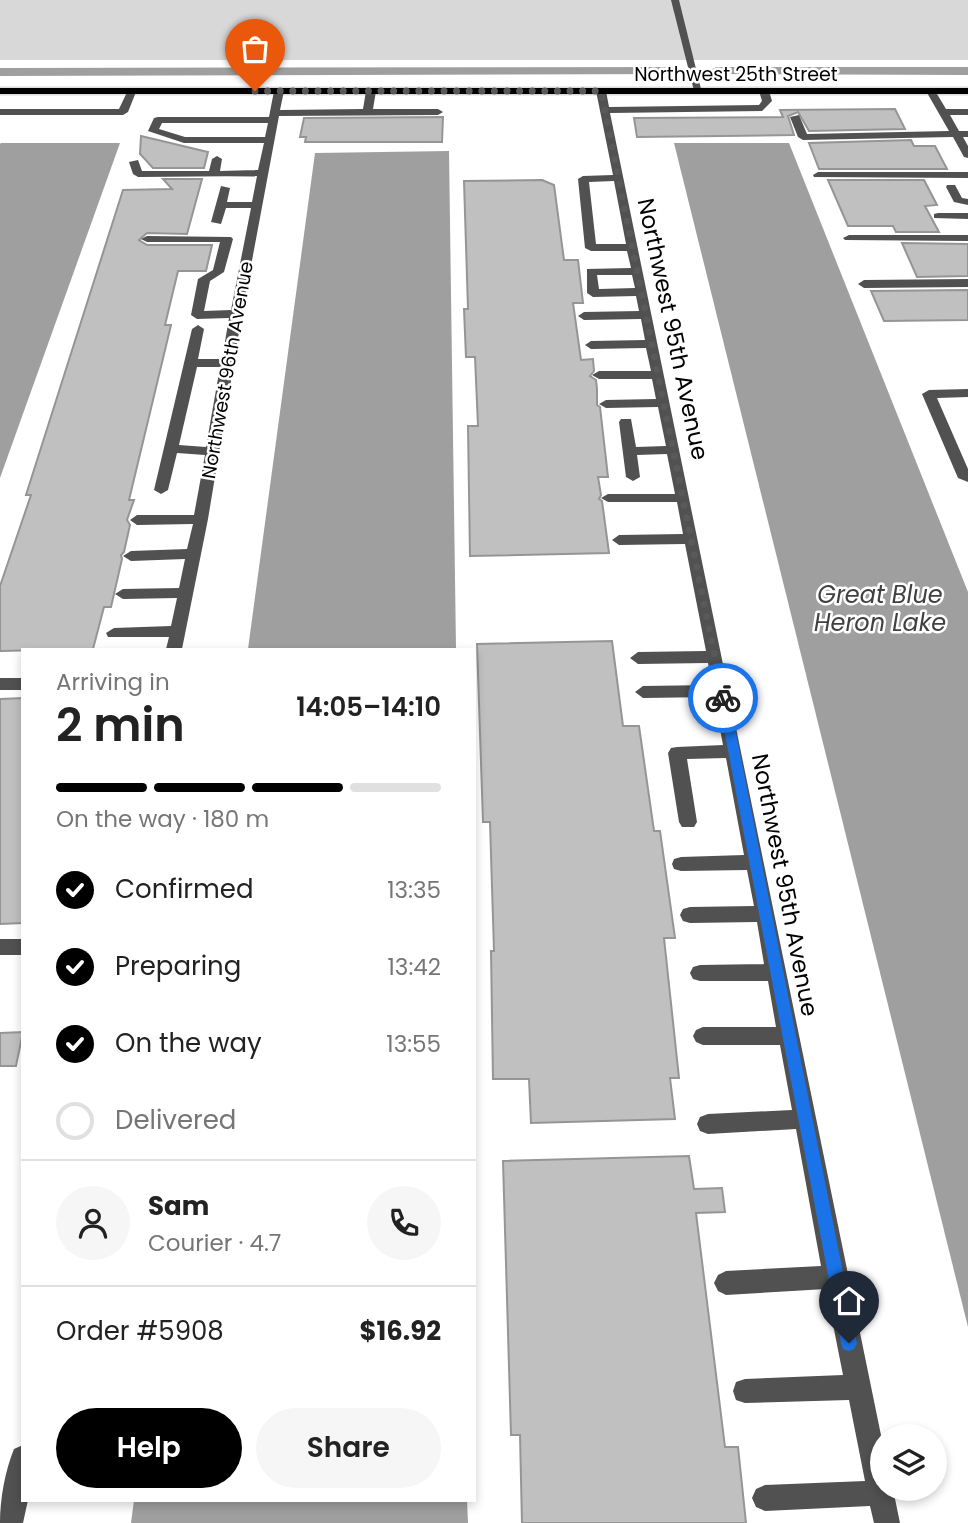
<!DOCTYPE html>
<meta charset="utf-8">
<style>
body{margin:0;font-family:Poppins,sans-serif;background:#f6f6f6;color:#222;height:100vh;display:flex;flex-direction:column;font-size:26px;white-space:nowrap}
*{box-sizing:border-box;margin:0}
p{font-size:23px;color:#767676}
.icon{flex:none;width:38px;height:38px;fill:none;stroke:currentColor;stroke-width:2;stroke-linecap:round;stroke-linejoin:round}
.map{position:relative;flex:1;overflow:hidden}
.side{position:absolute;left:21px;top:648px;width:455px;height:854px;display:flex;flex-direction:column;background:#fff;border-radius:0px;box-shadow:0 4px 10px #0003}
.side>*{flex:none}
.fabs{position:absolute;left:870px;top:1424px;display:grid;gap:14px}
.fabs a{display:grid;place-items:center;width:77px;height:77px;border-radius:50%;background:#fff;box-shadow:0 4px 10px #0003;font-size:35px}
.pin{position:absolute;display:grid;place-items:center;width:60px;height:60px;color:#fff;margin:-72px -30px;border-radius:50% 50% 50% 0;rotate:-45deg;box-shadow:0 0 7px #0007}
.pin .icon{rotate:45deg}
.courier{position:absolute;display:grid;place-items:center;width:70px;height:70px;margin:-35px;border:5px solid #1a73e8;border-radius:50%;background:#fff;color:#222;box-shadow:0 2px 9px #0007}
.overview em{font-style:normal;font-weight:600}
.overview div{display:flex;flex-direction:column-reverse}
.overview{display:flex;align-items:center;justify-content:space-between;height:119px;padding:0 35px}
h1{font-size:46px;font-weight:600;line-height:52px}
.bar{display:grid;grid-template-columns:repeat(4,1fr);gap:10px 7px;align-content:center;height:84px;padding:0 35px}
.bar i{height:9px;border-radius:5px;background:#e0e0e0}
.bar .selected{background:#000}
.bar p{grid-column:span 4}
.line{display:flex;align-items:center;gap:18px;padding:0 35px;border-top:2px solid #e0e0e0}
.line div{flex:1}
.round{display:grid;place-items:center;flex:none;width:74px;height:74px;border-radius:37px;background:#f6f6f6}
ol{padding:0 35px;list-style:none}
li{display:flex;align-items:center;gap:21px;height:77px}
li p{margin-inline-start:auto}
li .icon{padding:7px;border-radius:50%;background:#000;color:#fff;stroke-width:4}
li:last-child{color:#767676}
li i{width:38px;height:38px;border:4px solid #e0e0e0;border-radius:50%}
.action{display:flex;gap:14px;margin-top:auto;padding:14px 35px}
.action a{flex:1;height:80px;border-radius:42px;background:#000;color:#fff;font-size:28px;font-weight:600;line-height:80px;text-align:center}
.action a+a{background:#f6f6f6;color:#222}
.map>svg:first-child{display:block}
</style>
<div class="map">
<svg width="968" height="1523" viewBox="0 0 968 1523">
<rect width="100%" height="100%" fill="#fff"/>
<rect fill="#d8d8d8" x="0" y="0" width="968" height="60"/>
<g fill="#9f9f9f">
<polygon points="1,143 120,143 0,478 0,144"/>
<polygon points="674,143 789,143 968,592 968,1327"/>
<polygon points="449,151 456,649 248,649 315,153"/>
<polygon points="134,1500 467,1500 468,1523 131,1523"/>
</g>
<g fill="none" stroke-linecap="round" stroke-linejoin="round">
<g fill="#9f9f9f" fill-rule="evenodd">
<polygon points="675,67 682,71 680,74 0,76 0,68"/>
<polygon points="716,67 968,67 968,75 711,74 709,71"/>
</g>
</g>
<g fill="#c0c0c0" stroke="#959595" stroke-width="2">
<polygon points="895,109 905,129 809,131 798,112 788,116 794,135 637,137 634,118 783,117 780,110"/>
<polygon points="443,117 442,142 305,142 306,137 300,137 304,118"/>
<polygon points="141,136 208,152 204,168 153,168 140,154"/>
<polygon points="911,140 914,146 935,146 947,169 819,169 809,143"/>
<polygon points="163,179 202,179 187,234 147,233 139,240 147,245 212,245 206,271 178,271 165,325 171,325 129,500 134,500 127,520 130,525 124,552 121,555 122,559 111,607 104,607 93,649 0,651 0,586 31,495 26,495 123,190 172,189"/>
<polygon points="542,180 554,185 564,260 578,260 583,303 573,303 581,360 593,359 594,371 590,376 596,380 597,389 597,405 600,407 608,477 598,477 601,495 599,499 602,501 609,553 470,556 468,426 478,426 475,357 466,357 464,309 468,309 464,181"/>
<polygon points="828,180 924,180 937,205 925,206 939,232 896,232 893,226 848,226"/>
<polygon points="902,243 968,244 968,276 917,277"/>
<polygon points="968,290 968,320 884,321 871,291"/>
<polygon points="612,641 623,726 639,726 654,831 660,831 675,938 664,938 679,1078 670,1078 675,1119 531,1123 529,1079 493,1079 491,951 494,951 490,822 483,822 477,644"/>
<polygon points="23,698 23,923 0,924 0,699"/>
<polygon points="23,1032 16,1066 0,1066 0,1033"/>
<polygon points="689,1156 694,1189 722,1188 725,1212 696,1213 725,1447 738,1447 746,1523 522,1523 520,1435 511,1435 503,1161"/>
</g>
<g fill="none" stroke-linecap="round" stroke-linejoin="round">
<g stroke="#dbdbdb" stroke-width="3">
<rect id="major" x="0" y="88" width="968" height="6"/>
</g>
<g fill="#515151" fill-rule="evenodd">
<polygon points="671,0 679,0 702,93 694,91"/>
<path d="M279,88L284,91L280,110L363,109L366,91L371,88L376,91L373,109H438L443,112L438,115L279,116L242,314L208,519L182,649H166L169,637H108L106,633L114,628L171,626L177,598L123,599L115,594L123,589L179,588L185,559L131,561L123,556L131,551L187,549L193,524L137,525L130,520L137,515H194L205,455L177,453L168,490L161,494L154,490L192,329L198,325L204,329L198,359H222L229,318L197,319L191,315L198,279L213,270L220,242H147L141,239L147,236L231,237L233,239L224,272L210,281L204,311L231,310L251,208H226L221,224L211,222L221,186L230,188L227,202H252L257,176L138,177L133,174L129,162L138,160L142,171H209L212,159L217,156L222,159L220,171L258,170L264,143H184L148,131L154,118L158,117H269L274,91ZM162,123H268L265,137H185L159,129ZM197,367H220L206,447L179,445Z"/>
<path d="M601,88L606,91L609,107L759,105L762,101L759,91L764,88L769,91L772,101L762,111L610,113L882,1440V1489H893L900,1523H874L870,1506L765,1511L756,1507L752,1498L756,1489L765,1485L865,1481L849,1400L745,1403L736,1400L733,1391L736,1382L745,1379L843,1375L826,1289L726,1295L718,1291L714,1283L718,1275L726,1271L821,1266L796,1129L708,1134L700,1131L697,1124L700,1117L708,1114L792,1110L780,1045H703L696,1042L693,1036L696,1030L703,1027H776L768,981H700L693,979L690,973L693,967L700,965L764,964L757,922L690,923L683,921L680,915L683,909L690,907L754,906L747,870L681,871L674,869L672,864L674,859L681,857L744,855L726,758L687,759L697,822L694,827H682L679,822L668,753L671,748L677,747L723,745L714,697L643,698L635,692L643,686L712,685L708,663L638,664L630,658L638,652L706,651L685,544L619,545L612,540L619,535L683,534L677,502H608L601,498L608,494H675L667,454L637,455L640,477L633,481L626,477L619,422L621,419H631L636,447L666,446L658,407L606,408L599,404L606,400L656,399L652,379H599L592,375L599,371H651L646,348L591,349L585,345L591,341L645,340L641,319L584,320L578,316L584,312L639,311L636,296L593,297L587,293V269L631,268L627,251H591L585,248L578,179L583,176L613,175L596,91ZM614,181L626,244H596L589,182ZM597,275H632L635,288L599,289Z"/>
<polygon points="931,88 934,89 946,109 968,109 968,115 950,115 959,131 968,131 968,137 963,137 968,146 968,158 964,157 953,137 803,140 798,137 790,117 799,115 807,134 949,131 926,91"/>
<polygon points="128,90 136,92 128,112 123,115 0,115 0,109 119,109"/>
<polygon points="818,172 968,172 968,178 814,177 813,175"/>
<polygon points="947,185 955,185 962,198 968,199 968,205 954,202 946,187"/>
<polygon points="938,213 968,213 968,219 934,218 934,214"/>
<polygon points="849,235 968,235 968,241 845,240 843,238"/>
<polygon points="968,279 968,287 864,288 858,284 864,280"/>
<polygon points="968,389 968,397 937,398 968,469 968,482 958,478 922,394 929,390"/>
<rect x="0" y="678" width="23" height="12"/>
<rect x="0" y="939" width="23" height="16"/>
<path d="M23,1445V1500H28L23,1523H0C0,1499 5,1471 14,1449Z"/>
</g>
<use href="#major" fill="#000" fill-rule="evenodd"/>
</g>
<polygon fill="#1a73e8" points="723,694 729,698 857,1343 854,1349 849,1351 843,1349 841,1343 718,698"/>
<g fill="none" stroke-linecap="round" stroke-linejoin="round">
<polyline stroke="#595959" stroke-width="7" stroke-dasharray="0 12.6" points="255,91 601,91 723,698"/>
</g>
<g text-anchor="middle" stroke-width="5" stroke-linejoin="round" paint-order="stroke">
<g font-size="19" fill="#000" stroke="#fff">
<text x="736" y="81">Northwest 25th Street</text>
<text transform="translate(227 370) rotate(-80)" y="7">Northwest 96th Avenue</text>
</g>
<g font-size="23" fill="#000" stroke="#fff">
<text transform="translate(673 329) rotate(78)" y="8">Northwest 95th Avenue</text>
<text transform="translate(785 885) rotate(79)" y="8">Northwest 95th Avenue</text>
</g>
<g font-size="24" font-style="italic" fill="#404040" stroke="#fff">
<text x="880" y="603">Great Blue<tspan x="880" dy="28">Heron Lake</tspan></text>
</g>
</g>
</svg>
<div class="fabs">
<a><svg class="icon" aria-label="layers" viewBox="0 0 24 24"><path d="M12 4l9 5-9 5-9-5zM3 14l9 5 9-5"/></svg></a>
</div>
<div class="pin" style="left:255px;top:91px;background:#ea580c"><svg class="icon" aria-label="bag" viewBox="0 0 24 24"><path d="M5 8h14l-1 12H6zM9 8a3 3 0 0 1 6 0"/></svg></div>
<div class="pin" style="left:849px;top:1343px;background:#1f2937"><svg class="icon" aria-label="home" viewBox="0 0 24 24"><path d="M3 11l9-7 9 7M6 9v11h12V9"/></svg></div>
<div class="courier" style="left:723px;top:698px"><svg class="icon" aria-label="bike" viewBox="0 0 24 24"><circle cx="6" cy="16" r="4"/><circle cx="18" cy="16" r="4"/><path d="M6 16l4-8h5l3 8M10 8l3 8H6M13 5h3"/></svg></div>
<section class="side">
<div class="overview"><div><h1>2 min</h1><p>Arriving in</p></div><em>14:05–14:10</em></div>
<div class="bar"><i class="selected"></i><i class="selected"></i><i class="selected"></i><i></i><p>On the way · 180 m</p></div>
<ol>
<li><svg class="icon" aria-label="check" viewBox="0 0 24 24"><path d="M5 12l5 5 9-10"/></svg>Confirmed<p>13:35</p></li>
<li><svg class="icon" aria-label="check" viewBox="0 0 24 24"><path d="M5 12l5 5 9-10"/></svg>Preparing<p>13:42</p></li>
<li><svg class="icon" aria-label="check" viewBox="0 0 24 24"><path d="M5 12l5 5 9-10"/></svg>On the way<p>13:55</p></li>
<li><i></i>Delivered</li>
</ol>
<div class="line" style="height:126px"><a class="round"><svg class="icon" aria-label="person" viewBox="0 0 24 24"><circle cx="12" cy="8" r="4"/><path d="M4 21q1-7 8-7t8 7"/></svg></a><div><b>Sam</b><p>Courier · 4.7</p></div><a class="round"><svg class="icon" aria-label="phone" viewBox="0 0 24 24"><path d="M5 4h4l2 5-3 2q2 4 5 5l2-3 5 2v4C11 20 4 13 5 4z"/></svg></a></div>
<div class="line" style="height:91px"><div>Order #5908</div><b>$16.92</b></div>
<div class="action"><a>Help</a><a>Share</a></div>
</section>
</div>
